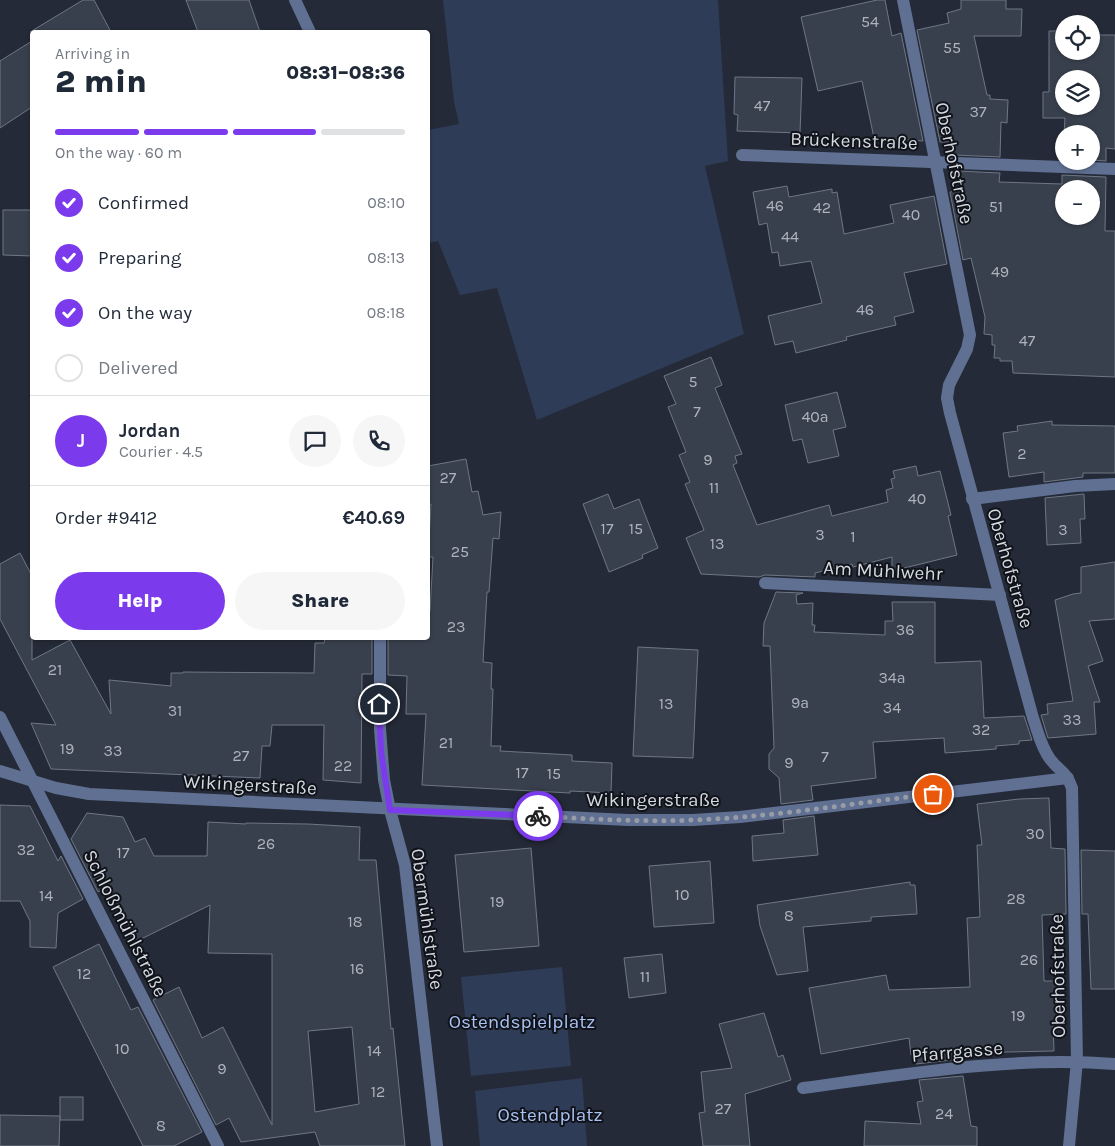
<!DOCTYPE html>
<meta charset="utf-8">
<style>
body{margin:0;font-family:Karla,sans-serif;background:#f6f6f7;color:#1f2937;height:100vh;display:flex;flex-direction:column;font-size:19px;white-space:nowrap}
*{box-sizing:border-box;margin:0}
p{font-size:16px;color:#747a83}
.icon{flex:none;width:28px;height:28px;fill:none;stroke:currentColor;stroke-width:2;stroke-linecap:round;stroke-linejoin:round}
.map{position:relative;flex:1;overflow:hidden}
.details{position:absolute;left:30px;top:30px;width:400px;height:610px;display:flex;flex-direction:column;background:#fff;border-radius:5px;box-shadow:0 1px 4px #0004}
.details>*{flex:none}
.controls{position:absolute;left:1055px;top:15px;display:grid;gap:10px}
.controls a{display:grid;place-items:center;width:45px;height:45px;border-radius:50%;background:#fff;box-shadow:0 1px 4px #0004;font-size:25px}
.pin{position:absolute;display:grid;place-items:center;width:42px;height:42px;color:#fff;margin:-21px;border:2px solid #fff;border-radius:50%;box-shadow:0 1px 5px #0007}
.courier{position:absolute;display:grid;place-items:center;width:50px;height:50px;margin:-25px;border:4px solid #7c3aed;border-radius:50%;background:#fff;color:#222;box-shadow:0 1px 6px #0007}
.head em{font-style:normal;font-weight:800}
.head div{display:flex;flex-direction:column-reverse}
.head{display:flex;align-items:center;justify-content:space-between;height:85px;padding:0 25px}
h1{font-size:32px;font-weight:800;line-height:38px}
.bar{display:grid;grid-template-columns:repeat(4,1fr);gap:8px 5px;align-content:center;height:60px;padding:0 25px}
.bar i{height:6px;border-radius:4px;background:#e0e1e3}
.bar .current{background:#7c3aed}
.bar p{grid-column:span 4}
.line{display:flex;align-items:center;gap:12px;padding:0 25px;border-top:1px solid #e0e1e3}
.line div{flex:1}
.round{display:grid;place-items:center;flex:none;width:52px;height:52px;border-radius:26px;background:#f6f6f7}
ol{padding:0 25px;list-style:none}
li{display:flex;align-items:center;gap:15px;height:55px}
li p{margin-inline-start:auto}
li .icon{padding:5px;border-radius:50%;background:#7c3aed;color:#fff;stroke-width:4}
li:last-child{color:#747a83}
li i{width:28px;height:28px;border:2px solid #e0e1e3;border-radius:50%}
.primary-button{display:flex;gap:10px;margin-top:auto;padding:10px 25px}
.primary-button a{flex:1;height:58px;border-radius:30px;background:#7c3aed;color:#fff;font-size:20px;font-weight:800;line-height:58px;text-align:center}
.primary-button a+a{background:#f6f6f7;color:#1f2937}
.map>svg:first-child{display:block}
</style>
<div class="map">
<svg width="1115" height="1146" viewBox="0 0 1115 1146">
<rect width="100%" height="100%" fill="#242a37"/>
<g fill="#2f3c57">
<polygon points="443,0 718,0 728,161 705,166 744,334 537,420 497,288 460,295 438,241 428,243 428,130 459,124 454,102"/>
<polygon points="562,967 571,1066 471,1076 461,977"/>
<polygon points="582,1078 587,1146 480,1146 475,1091"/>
</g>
<g fill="#39404d" stroke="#6f7685" fill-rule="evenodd">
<polygon points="83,0 94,0 111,32 30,32"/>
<polygon points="186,0 249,0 260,32 198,32"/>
<polygon points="877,0 885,0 892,36 901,33 923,141 874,138 862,81 818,91 801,17"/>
<polygon points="961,0 1006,0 1006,9 1022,9 1021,36 974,36 987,95 990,95 990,99 1008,100 1007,123 1001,122 1000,157 954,155 951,142 940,142 917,30 949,23 947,13 961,9"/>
<path d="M1049,31H1064V51H1091V32L1095,33L1096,35H1115V149L1106,148V161L1091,160V134H1064L1065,118H1043V92H1049ZM1064,79H1091V106H1064Z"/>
<polygon points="32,41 32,107 0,128 0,61"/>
<polygon points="735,77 802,78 800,133 737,131 738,115 734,114"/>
<path d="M958,171L1000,173L999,182L1062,184V175L1106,177L1105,231H1115V377L1013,373L1012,361H1000V358H994L995,345H992V335L984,334L985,317L971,258L963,260L950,192L963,190ZM1064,189H1091V216H1064Z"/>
<polygon points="787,186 789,197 832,189 832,193 837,192 844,234 894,223 890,205 934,196 947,264 904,273 914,312 894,317 896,325 846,337 847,340 796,353 793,341 775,345 768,316 822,303 811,261 780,266 778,252 772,253 767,223 759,225 753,192"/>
<polygon points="3,210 32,210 32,256 3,255"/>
<polygon points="711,357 722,385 715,388 742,454 735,456 737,463 733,465 757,525 829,505 832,516 888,502 886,490 893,488 891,479 895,478 893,471 916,466 918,476 940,471 951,515 948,516 957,555 892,571 892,557 853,567 852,564 815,573 815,577 765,575 759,577 701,574 686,538 704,530 685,484 690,482 679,455 686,452 668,407 676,404 664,376"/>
<polygon points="837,392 846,427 833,430 839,456 808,463 802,439 793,441 785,405"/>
<polygon points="1052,421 1052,425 1115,426 1115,473 1083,473 1083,477 1044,482 1044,472 1009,477 1003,433 1018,431 1017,426"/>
<polygon points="466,459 472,492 478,491 483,515 501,512 499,539 493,538 489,592 487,592 483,662 492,663 491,689 493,689 491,746 501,746 500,751 572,755 572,761 612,763 611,793 570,791 570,793 422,785 426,714 406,714 407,676 388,675 388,638 428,638 428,611 430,611 433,557 428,557 431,504 428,505 428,466"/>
<polygon points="608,494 614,509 639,499 658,548 642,555 643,558 609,572 583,504"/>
<polygon points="1084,494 1085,519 1080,519 1081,543 1047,545 1045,498"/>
<polygon points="20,553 32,576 32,660 70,640 111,714 109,680 171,686 171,673 183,673 183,672 314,673 315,643 324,643 325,638 372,638 372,674 362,674 361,783 323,780 324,725 272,725 270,746 262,746 260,778 51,769 31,723 56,725 0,619 0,564"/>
<polygon points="1115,562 1115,619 1089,621 1103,661 1088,666 1100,702 1094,702 1096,734 1048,738 1041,715 1048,714 1047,704 1073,701 1055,600 1073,594 1081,593 1081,567"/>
<polygon points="776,592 803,593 796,595 797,604 813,603 812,625 815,625 814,632 885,635 885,621 893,621 892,602 935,602 935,663 981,661 984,718 1024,716 1032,740 1019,741 1019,744 996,746 996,749 945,753 944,738 873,742 876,778 811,786 813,800 781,804 779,778 769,769 769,754 774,748 770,646 763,646 764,623"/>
<polygon points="638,647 698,650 693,758 633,756"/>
<polygon points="1049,798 1051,848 1065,849 1066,914 1042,915 1044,981 1056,981 1058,1021 1053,1022 1054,1051 963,1053 959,1054 960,1059 916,1064 915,1055 911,1055 909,1038 821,1054 809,988 886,975 889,990 970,987 967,918 980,917 977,845 982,845 977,804 1019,799"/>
<polygon points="0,805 30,806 58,861 61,856 83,899 58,913 56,948 30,947 30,921 20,901 0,901"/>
<path d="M87,813L123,817L135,842L145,838L154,856H207L208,822L246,824V823L308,824L360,827L359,860H376L391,1029L393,1028L405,1146H320L315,1132L241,1142L229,1118L216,1125L153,1000L179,987L202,1038L223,1027L272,1125V954L208,953L210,905L137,941L109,886L98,892L71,839ZM352,1027L359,1104L315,1112L308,1031Z"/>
<polygon points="814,816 818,855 753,861 752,836 784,833 783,820"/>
<polygon points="531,848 539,946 464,952 455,855"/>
<polygon points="1081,850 1115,851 1115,989 1091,989 1088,914 1082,914"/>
<polygon points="710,861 714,923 654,927 649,866"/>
<polygon points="910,882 910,885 915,885 917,914 871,917 871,921 803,927 808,971 777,975 760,926 757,905"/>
<polygon points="99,944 131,1010 138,1007 202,1132 174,1146 143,1146 53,967"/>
<polygon points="662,954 666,993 629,998 624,958"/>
<polygon points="764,1013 778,1057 783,1055 791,1080 745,1094 750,1146 703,1146 699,1113 705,1112 701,1072 732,1068 719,1024"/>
<polygon points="963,1076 971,1126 977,1127 977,1146 864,1146 865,1121 921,1124 917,1102 923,1101 919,1080"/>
<rect x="60" y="1097" width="23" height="23"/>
<polygon points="0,1115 60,1116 59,1146 0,1146"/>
</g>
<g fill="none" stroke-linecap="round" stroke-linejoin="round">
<g stroke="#607092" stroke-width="12">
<polyline points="295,0 310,32"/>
<path d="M903,0L970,335L967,349L949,385L947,398L950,413L1033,718C1038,732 1041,747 1050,759C1060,772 1066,771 1072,788L1077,1061L1069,1146"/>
<polyline points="742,155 1115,169"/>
<polyline points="972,499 1075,486 1115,484"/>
<polyline points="765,583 1000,595"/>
<polyline points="380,638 380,729 384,780 390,810 405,865 437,1146"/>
<polyline points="0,717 218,1146"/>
<polyline points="0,771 56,788 89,794 628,820 693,820 740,817 1068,778"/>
<path d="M803,1088C906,1074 1011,1056 1115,1064"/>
</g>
</g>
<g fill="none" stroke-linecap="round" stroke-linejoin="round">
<path stroke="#979ca6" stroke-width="5" stroke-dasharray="0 9" d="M538,816C590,819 642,822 694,820C774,817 854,803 933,794"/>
<polyline stroke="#7c3aed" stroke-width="6" points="379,704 381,752 390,810 538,816"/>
</g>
<g text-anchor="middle" stroke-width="4" stroke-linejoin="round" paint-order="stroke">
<g font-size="16" fill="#aeb3bc">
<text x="870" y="27">54</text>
<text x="952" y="53">55</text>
<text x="762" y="111">47</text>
<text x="978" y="117">37</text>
<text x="775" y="211">46</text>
<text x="996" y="212">51</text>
<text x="822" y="213">42</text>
<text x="911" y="220">40</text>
<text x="790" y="242">44</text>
<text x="1000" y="277">49</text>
<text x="865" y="315">46</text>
<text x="1027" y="346">47</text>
<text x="693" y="387">5</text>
<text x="697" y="417">7</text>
<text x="815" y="422">40a</text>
<text x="1022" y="459">2</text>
<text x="708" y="465">9</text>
<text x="448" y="483">27</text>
<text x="714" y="493">11</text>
<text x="917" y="504">40</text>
<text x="607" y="534">17</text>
<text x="636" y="534">15</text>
<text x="1063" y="535">3</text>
<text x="820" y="540">3</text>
<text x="853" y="542">1</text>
<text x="717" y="549">13</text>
<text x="460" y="557">25</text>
<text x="456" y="632">23</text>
<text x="905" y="635">36</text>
<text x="55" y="675">21</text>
<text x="892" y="683">34a</text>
<text x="800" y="708">9a</text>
<text x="666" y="709">13</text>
<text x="892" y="713">34</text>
<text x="175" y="716">31</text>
<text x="1072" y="725">33</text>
<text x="981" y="735">32</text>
<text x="446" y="748">21</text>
<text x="67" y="754">19</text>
<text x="113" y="756">33</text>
<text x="241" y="761">27</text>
<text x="825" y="762">7</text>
<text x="789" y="768">9</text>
<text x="343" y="771">22</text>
<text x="522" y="778">17</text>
<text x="554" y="779">15</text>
<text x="1035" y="839">30</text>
<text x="266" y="849">26</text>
<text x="26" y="855">32</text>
<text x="123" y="858">17</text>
<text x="682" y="900">10</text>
<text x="46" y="901">14</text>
<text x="1016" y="904">28</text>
<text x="497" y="907">19</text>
<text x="789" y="921">8</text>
<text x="355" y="927">18</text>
<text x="1029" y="965">26</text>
<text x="357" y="974">16</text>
<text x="84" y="979">12</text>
<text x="645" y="982">11</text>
<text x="1018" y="1021">19</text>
<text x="122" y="1054">10</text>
<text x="374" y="1056">14</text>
<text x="222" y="1074">9</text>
<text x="378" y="1097">12</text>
<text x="723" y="1114">27</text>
<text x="944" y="1119">24</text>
<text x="161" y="1131">8</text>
</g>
<g font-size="19" fill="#d5d9e1" stroke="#101319">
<text transform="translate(854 140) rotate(2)" y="7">Brückenstraße</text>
<text transform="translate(955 163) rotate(78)" y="7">Oberhofstraße</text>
<text transform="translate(1011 568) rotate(74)" y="7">Oberhofstraße</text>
<text transform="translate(883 570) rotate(3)" y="7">Am Mühlwehr</text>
<text transform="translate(250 784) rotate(3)" y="7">Wikingerstraße</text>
<text x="653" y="806">Wikingerstraße</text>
<text transform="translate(428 919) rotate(82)" y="7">Obermühlstraße</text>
<text transform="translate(126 923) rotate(63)" y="7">Schloßmühlstraße</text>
<text transform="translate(1057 976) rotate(-91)" y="7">Oberhofstraße</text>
<text transform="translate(957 1051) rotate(-5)" y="7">Pfarrgasse</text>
</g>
<g font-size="19" fill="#a9c2f3" stroke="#101319">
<text x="522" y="1028">Ostendspielplatz</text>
<text x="550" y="1121">Ostendplatz</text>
</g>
</g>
</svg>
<div class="controls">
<a><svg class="icon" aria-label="locate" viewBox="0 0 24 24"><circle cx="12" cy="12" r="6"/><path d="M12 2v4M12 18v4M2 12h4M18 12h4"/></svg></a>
<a><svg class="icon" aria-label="layers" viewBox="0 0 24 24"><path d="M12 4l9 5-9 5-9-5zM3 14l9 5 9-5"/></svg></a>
<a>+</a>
<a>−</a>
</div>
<div class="pin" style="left:933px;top:794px;background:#ea580c"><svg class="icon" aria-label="bag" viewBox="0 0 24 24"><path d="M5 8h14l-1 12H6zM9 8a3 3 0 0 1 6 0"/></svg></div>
<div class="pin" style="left:379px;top:704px;background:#1f2937"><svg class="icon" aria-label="home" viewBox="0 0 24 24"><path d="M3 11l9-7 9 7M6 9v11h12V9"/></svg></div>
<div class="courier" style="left:538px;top:816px"><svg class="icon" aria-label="bike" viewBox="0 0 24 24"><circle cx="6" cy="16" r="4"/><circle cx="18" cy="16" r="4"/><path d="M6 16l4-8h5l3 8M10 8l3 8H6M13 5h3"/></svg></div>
<section class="details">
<div class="head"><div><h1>2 min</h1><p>Arriving in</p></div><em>08:31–08:36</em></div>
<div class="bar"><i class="current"></i><i class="current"></i><i class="current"></i><i></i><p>On the way · 60 m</p></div>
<ol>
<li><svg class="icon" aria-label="check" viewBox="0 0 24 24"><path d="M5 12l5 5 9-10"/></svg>Confirmed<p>08:10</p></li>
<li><svg class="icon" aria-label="check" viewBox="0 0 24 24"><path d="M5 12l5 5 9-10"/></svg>Preparing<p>08:13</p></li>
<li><svg class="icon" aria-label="check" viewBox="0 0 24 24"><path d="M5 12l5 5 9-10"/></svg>On the way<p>08:18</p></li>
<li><i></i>Delivered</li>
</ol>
<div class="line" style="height:90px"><b class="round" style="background:#7c3aed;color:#fff">J</b><div><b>Jordan</b><p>Courier · 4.5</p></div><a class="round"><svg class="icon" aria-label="chat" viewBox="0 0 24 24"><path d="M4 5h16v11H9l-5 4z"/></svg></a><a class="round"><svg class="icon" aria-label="phone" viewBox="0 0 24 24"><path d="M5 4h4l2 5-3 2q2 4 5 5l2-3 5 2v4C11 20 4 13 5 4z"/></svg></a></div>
<div class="line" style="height:65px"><div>Order #9412</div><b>€40.69</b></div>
<div class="primary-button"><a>Help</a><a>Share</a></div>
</section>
</div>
